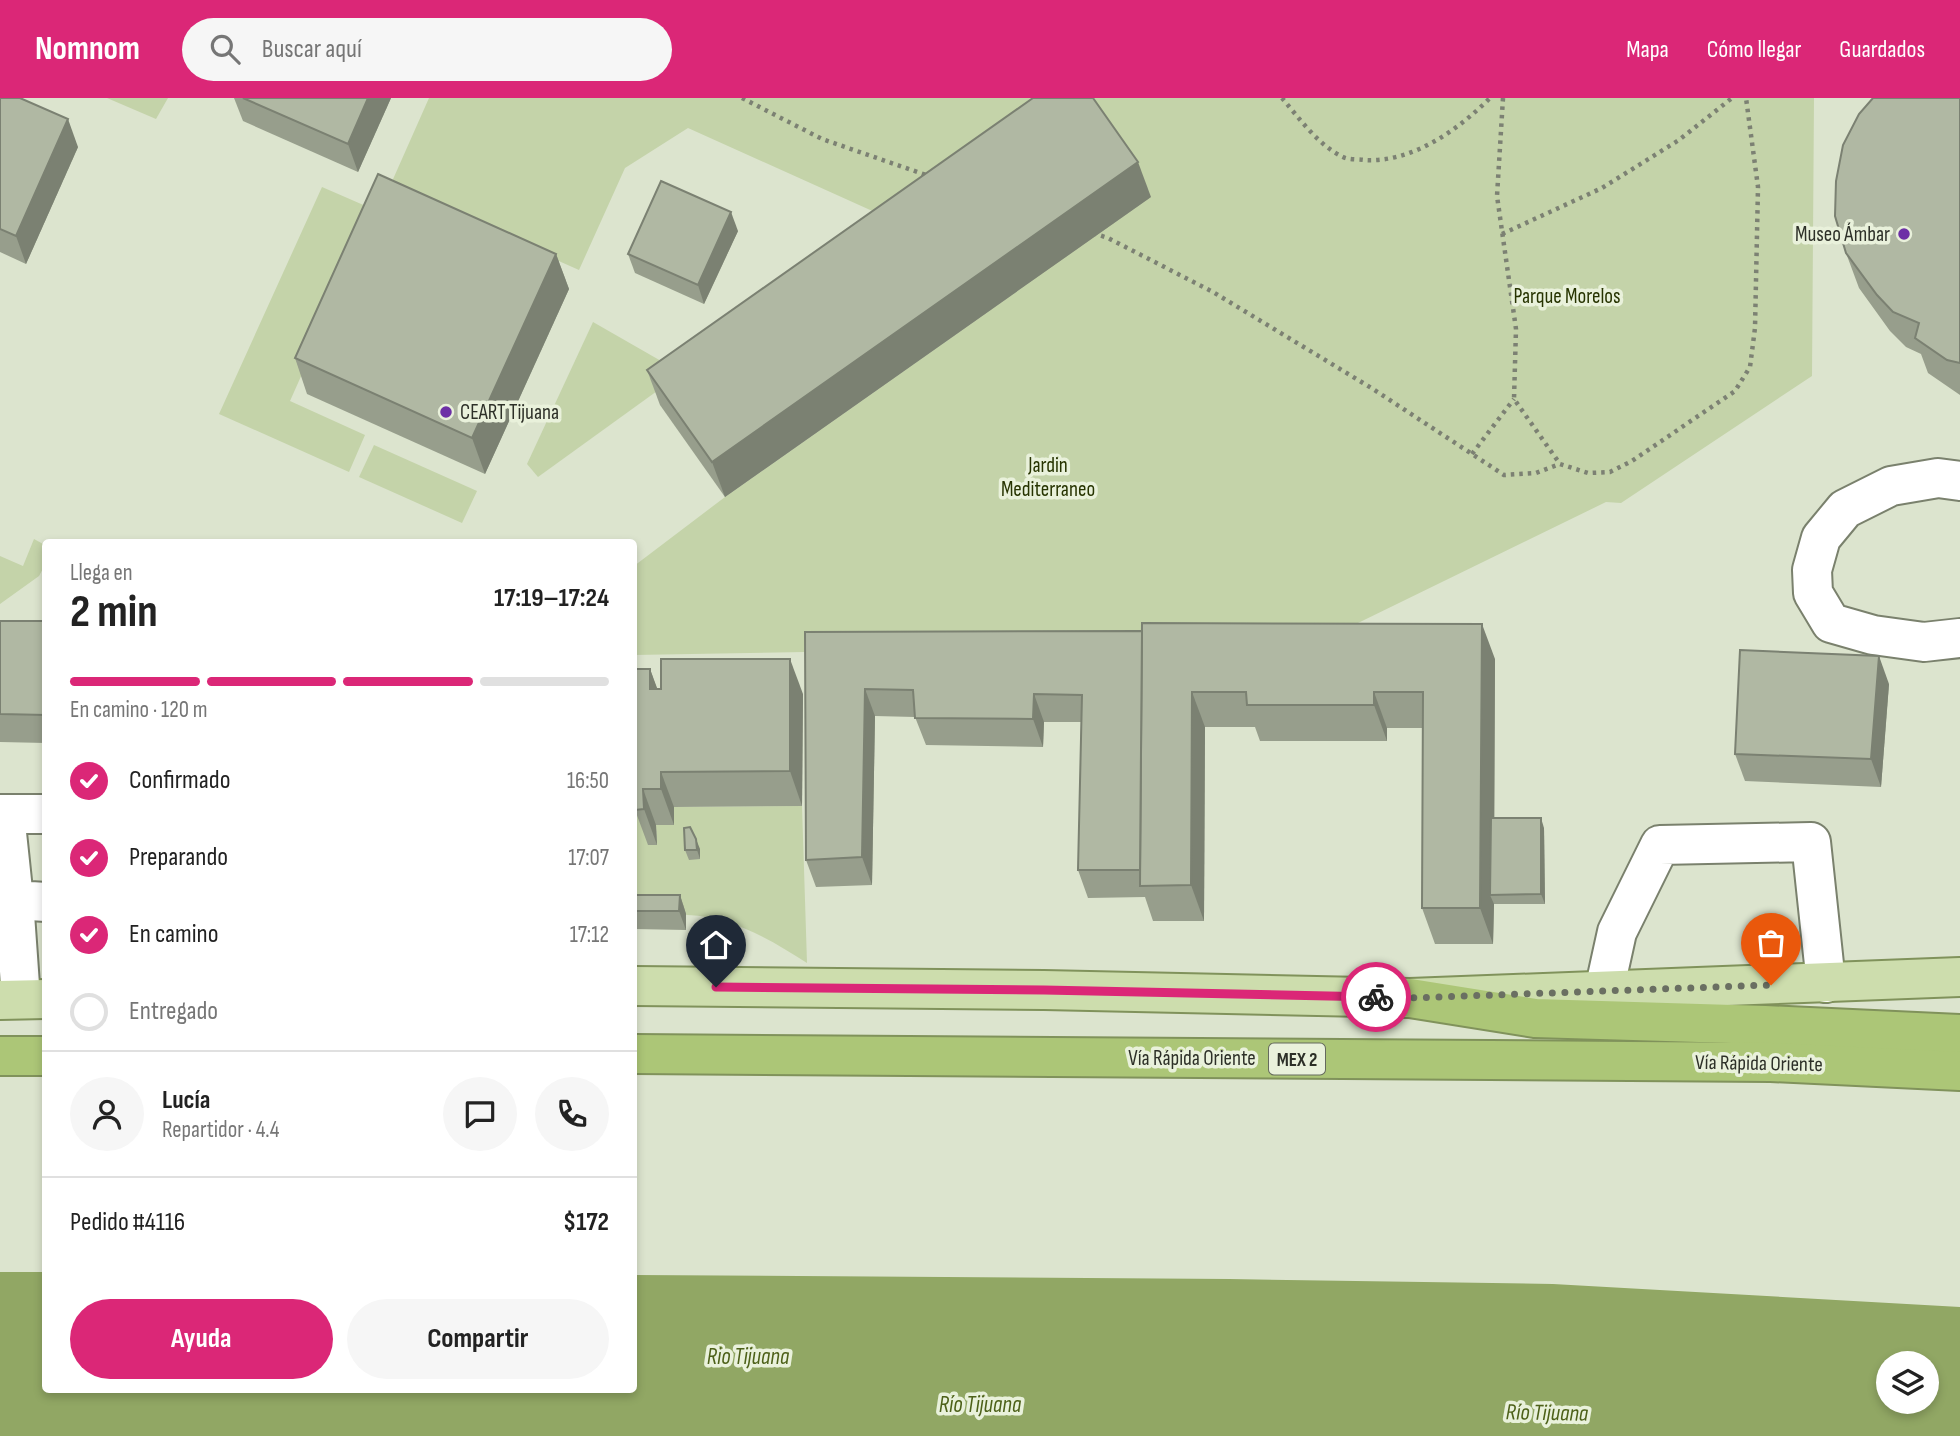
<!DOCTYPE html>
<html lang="es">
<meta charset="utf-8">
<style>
body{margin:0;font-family:"Sofia Sans Condensed",sans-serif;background:#f6f6f6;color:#222;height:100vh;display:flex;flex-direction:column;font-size:26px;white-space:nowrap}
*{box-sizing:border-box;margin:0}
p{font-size:23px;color:#767676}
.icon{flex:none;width:38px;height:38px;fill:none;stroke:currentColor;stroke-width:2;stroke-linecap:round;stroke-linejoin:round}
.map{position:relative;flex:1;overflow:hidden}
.drawer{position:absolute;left:42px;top:441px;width:595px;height:854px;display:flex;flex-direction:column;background:#fff;border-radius:7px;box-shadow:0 4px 10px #0003}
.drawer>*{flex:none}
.fabs{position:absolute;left:1876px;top:1253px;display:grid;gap:14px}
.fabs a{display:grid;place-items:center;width:63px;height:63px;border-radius:50%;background:#fff;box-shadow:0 4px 10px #0003;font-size:35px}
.pin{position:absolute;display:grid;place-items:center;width:60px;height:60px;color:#fff;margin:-72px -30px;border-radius:50% 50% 50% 0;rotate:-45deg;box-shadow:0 0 7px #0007}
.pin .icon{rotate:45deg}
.courier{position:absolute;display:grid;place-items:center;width:70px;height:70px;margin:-35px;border:5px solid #db2777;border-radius:50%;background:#fff;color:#222;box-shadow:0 2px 9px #0007}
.headline em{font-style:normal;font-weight:700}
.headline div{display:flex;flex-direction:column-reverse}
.headline{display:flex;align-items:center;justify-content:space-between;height:119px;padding:0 28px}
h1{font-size:46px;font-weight:700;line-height:52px}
.bar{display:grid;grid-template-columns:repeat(4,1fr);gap:10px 7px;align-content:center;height:84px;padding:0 28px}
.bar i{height:9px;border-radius:5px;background:#e0e0e0}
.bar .current{background:#db2777}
.bar p{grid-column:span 4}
.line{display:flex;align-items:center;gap:18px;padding:0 28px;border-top:2px solid #e0e0e0}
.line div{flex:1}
.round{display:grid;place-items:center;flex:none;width:74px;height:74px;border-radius:37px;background:#f6f6f6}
ol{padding:0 28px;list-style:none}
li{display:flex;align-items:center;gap:21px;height:77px}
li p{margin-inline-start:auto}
li .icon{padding:7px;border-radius:50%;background:#db2777;color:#fff;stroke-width:4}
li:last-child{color:#767676}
li i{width:38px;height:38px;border:4px solid #e0e0e0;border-radius:50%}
.cta{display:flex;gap:14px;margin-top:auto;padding:14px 28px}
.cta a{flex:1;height:80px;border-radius:42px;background:#db2777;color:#fff;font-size:28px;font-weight:700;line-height:80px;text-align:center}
.cta a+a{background:#f6f6f6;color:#222}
header{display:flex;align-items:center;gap:42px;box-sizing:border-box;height:98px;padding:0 35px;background:#db2777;color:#fff}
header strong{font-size:33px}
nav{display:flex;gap:38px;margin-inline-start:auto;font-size:24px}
.search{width:490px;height:63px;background:#f6f6f6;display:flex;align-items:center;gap:18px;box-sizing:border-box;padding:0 24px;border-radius:38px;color:#767676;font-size:26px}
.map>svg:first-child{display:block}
</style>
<header>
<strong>Nomnom</strong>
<div class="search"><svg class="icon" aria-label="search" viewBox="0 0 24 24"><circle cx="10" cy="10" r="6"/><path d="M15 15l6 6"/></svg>Buscar aquí</div>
<nav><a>Mapa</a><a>Cómo llegar</a><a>Guardados</a></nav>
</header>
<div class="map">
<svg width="1960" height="1338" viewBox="0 0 1960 1338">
<rect width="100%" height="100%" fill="#dce4ce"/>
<g fill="#c4d3a9">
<polygon points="107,0 168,0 156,21"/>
<polygon points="429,0 1814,0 1812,278 1621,405 1606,404 1317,545 634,557 634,468 725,399 1030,184 688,30 625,70 579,172 390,88"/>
<polygon points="322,89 375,112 290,303 365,337 349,374 219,316"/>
<polygon points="593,224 682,275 538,379 527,366"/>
<polygon points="374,347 477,393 462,425 359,379"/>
<polygon points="34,441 45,447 45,467 39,478 0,506 0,458 23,468"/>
<path d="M634,682H647L657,747L656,727L674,726V709L802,708L807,865C770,841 732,819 688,817C670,815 651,817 634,817Z"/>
</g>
<path fill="#91a764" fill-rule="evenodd" d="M0,1174H45L46,1292H634V1177L1229,1181L1553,1186L1960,1209V1338H0ZM1888,1265H1927V1304H1888Z"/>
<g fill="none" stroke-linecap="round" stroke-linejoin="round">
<g stroke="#7a816d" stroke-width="42">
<g id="minor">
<polyline points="1960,383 1938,380 1891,388 1845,411 1821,440 1812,472 1813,495 1831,525 1873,537 1924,544 1960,540"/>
<polyline points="0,716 46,716"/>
<polyline points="5,716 14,802 46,804"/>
<polyline points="14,802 21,901"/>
<polyline points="1604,893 1617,834 1660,747 1811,744 1826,885"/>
</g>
</g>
<g stroke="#80925b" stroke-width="42">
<g id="major">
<polyline points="634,888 1044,892 1410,900 1960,879"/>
<polyline points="0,902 46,901"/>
</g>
</g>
<g stroke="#80925b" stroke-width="42">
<g id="highway">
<polyline points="1410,900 1535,920 1765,927 1960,936"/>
<polyline points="634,956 1771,964 1960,973"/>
<polyline points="0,958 46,958"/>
</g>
</g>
<g stroke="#7c8173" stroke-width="4.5" stroke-dasharray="3.5 5" stroke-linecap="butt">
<polyline points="742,0 822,41 929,78"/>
<path d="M1282,0C1299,20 1319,48 1343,59C1349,62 1358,61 1364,62C1412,65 1458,32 1490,0"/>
<polyline points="1503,0 1497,98 1516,231 1514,301 1560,366"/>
<polyline points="1093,135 1108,140 1213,194 1373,291 1504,377 1536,375 1560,366 1588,375 1610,374 1632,363 1735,293 1750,269 1755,230 1758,89 1746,0"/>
<polyline points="1502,136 1602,90 1679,42 1732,0"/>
<polyline points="1472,356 1514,301"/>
</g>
<use href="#minor" stroke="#fff" stroke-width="38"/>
<use href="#major" stroke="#cdddad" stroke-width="38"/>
<use href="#highway" stroke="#acc677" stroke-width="38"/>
</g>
<g fill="#979e8c">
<polygon points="0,0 78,49 26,166 0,154"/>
<polygon points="234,0 391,0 358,74 243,23"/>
<polygon points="1960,0 1960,297 1928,275 1921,256 1906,249 1890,233 1859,190 1846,155"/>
<polygon points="1151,99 725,399 660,307 647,272"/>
<polygon points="738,133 704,206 635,175 628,156"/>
<polygon points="556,156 569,191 485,376 307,296 295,260"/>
<polygon points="0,523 46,523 46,645 0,644"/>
<polygon points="805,534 1495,561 1494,720 1544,730 1545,806 1494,806 1493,846 1435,846 1422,810 1423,630 1387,630 1387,643 1260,643 1255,629 1205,629 1204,823 1153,823 1145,799 1088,800 1078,772 1081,624 1044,624 1043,649 926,647 915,619 875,618 872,787 816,789 806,762"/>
<polygon points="634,571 650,571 657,591 803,596 802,708 674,709 674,727 656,727 657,747 648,747 635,712 635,682 634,682"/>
<polygon points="1889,586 1881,689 1745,683 1735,656"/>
<polygon points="700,751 700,761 689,762 685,752"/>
<polygon points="634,797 680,797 686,816 686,832 634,831"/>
</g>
<g fill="#7b8172">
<polygon points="368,0 391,0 358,74 348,46"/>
<polygon points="68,21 78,49 26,166 16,138"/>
<polygon points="1138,64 1151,99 725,399 712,364"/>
<polygon points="731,114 738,133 704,206 698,187"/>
<polygon points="556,156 569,191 485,376 472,340"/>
<polygon points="1482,526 1495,561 1494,797 1490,797 1494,806 1493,846 1480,810"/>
<polygon points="1879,558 1889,586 1881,689 1871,661"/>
<polygon points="790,561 803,596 802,708 790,673"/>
<polygon points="650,571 663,606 650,591"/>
<polygon points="865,591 875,618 872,787 862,759"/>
<polygon points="1192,594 1205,629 1204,823 1191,787"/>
<polygon points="1374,594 1387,630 1387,643 1374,607"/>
<polygon points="1034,596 1044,624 1043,649 1033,621"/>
<polygon points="661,674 674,709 674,727 661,691"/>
<polygon points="643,691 656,727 657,747 644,711"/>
<polygon points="1541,720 1544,730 1545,806 1541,796"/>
<polygon points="696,741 700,751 700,761 697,752"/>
<polygon points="680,797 686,816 686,832 679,813"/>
</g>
<g fill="#b0b8a3" stroke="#7b8172" stroke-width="2">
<polygon points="0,0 20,0 68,21 16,138 0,131"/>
<polygon points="243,0 368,0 348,46"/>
<polygon points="1033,0 1093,0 1138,64 712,364 647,272"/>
<polygon points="1873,0 1960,0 1960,265 1947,262 1915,240 1919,225 1893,214 1877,197 1846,155 1835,118 1836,83 1843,47 1859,16"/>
<polygon points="378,76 556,156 472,340 295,260"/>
<polygon points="661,83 731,114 698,187 628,156"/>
<polygon points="0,523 46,523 46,617 0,616"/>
<polygon points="1142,525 1482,526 1480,810 1422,810 1423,594 1374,594 1374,607 1247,607 1246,594 1192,594 1191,787 1140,788"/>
<polygon points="1142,533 1140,772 1078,772 1082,597 1034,596 1033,621 915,620 913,592 865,591 862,759 806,762 805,534"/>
<polygon points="1740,552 1879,558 1871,661 1735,656"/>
<polygon points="661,561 790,561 790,673 661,674 661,691 643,691 644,711 635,712 635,646 634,646 634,571 650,571 650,591 661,591"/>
<polygon points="1491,720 1541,720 1541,796 1490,797"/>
<polygon points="690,729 696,741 697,752 685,752 684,730"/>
<polygon points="634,797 680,797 679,813 634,813"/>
</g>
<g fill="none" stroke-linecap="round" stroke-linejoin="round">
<polyline stroke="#6a6f62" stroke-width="7" stroke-dasharray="0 12.6" points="1376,899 1410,900 1771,887"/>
<polyline stroke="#db2777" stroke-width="9" points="716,889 1044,892 1376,899"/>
</g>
<g fill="#6d30a6" stroke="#e9f1db" stroke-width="2.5">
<circle cx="1904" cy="136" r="7"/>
<circle cx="446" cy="314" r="7"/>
</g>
<g text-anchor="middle" stroke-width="7" stroke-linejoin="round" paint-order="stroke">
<rect fill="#e9f1db" stroke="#656a5e" stroke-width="2" x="1269" y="945.5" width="56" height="31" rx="5"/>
<g font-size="19" font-weight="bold" fill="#2d3028">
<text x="1297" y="968">MEX 2</text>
</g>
<g font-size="21" fill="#2d3028" stroke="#e9f1db" text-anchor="end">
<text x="1890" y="143">Museo Ámbar</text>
<text x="460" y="321" text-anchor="start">CEART Tijuana</text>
</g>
<g font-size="21" fill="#273401" stroke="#e9f1db">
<text x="1567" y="205">Parque Morelos</text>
<text x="1048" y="374">Jardin<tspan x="1048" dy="24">Mediterraneo</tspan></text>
</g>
<g font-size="21" fill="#2d3028" stroke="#e9f1db">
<text x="1192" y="967">Vía Rápida Oriente</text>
<text transform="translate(1759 965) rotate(1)" y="7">Vía Rápida Oriente</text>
</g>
<g font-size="23" font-style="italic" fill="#4d6119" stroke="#e9f1db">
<text x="748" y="1266">Rio Tijuana</text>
<text x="980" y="1314">Río Tijuana</text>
<text transform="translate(1547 1314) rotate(1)" y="8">Río Tijuana</text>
</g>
</g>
</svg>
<div class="fabs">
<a><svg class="icon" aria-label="layers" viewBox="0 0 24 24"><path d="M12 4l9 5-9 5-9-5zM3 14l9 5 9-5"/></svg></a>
</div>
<div class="pin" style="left:1771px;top:887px;background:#ea580c"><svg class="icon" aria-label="bag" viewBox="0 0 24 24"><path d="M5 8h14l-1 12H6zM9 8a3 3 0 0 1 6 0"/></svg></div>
<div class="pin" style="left:716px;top:889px;background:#1f2937"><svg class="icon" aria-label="home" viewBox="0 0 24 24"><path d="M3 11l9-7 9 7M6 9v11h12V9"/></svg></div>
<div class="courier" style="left:1376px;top:899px"><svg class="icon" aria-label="bike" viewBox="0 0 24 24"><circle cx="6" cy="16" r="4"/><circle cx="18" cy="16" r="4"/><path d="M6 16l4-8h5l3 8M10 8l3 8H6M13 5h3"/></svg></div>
<section class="drawer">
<div class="headline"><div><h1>2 min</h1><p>Llega en</p></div><em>17:19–17:24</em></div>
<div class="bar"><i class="current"></i><i class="current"></i><i class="current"></i><i></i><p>En camino · 120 m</p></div>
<ol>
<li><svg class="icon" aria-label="check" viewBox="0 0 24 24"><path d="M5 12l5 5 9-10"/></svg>Confirmado<p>16:50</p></li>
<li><svg class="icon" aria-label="check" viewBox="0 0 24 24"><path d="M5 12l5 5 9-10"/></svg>Preparando<p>17:07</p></li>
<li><svg class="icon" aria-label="check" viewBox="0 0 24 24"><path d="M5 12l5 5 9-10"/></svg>En camino<p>17:12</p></li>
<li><i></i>Entregado</li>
</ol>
<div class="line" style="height:126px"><a class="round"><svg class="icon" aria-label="person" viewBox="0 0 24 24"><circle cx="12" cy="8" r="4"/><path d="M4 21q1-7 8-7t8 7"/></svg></a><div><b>Lucía</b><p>Repartidor · 4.4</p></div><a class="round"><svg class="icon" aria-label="chat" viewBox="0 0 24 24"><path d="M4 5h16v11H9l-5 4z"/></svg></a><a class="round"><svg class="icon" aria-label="phone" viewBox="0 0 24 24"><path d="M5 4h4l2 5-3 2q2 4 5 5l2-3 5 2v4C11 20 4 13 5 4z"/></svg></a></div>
<div class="line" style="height:91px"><div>Pedido #4116</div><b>$172</b></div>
<div class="cta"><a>Ayuda</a><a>Compartir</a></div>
</section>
</div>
